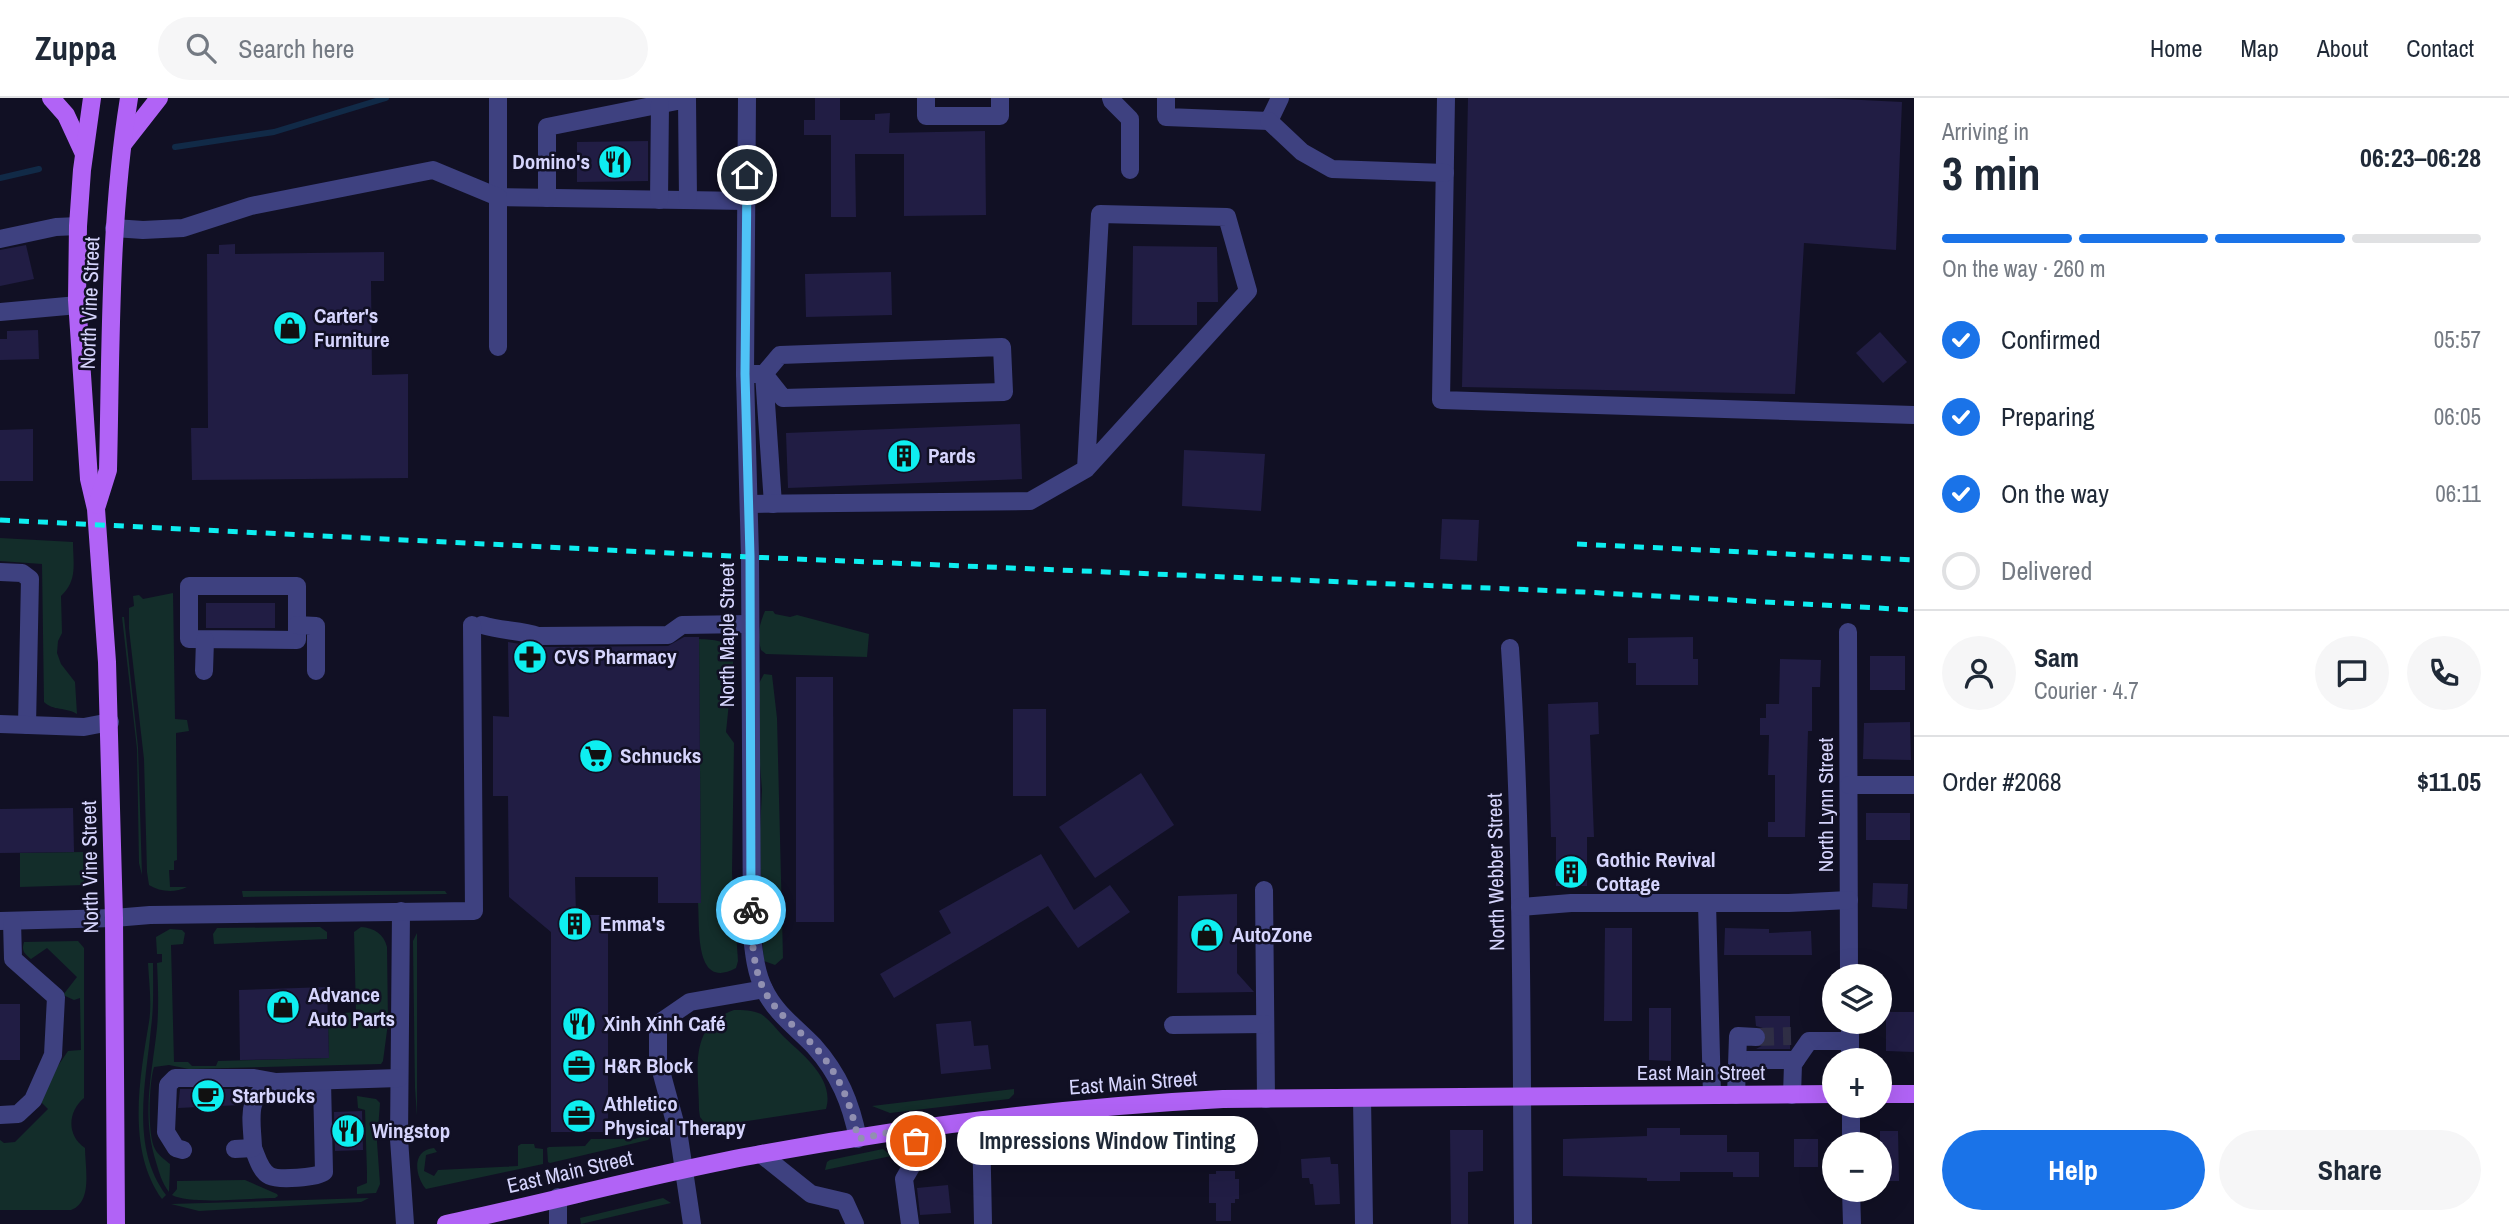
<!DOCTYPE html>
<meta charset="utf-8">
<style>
body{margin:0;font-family:"Archivo Narrow",sans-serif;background:#f6f6f7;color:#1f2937;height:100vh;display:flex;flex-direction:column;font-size:26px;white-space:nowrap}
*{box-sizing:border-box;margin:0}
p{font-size:23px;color:#747a83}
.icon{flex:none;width:38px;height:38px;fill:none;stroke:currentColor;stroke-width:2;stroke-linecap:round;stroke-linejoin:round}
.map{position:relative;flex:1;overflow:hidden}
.details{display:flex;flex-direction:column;background:#fff;width:595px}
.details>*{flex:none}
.buttons{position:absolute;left:1822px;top:866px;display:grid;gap:14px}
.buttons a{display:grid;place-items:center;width:70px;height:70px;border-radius:50%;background:#fff;box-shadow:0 7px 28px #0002;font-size:35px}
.pin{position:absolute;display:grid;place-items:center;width:60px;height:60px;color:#fff;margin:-30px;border:4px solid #fff;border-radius:50%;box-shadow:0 2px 7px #0007}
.courier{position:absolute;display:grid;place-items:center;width:70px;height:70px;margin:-35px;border:5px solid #4fc3f7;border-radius:50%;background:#fff;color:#222;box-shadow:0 2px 9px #0007}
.bubble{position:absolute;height:49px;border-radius:24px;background:#fff;box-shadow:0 7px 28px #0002;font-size:23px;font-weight:700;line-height:49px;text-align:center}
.headline em{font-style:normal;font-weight:700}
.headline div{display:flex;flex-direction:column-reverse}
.headline{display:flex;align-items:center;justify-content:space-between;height:119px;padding:0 28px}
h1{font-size:46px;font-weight:700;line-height:52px}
.bar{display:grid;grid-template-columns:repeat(4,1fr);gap:10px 7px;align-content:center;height:84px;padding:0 28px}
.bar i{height:9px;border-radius:5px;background:#e0e1e3}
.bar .selected{background:#1a73e8}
.bar p{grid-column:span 4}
.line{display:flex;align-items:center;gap:18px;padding:0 28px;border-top:2px solid #e0e1e3}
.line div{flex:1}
.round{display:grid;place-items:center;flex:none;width:74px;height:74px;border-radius:37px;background:#f6f6f7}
ol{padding:0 28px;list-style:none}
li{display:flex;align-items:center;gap:21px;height:77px}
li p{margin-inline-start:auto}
li .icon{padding:7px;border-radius:50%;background:#1a73e8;color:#fff;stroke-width:4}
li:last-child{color:#747a83}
li i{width:38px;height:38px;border:4px solid #e0e1e3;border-radius:50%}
.primary-button{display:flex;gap:14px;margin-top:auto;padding:14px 28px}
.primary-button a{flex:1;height:80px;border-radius:42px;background:#1a73e8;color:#fff;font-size:28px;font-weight:700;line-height:80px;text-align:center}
.primary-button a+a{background:#f6f6f7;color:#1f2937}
header{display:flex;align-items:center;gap:42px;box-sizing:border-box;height:98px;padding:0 35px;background:#fff;border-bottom:2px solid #e0e1e3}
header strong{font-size:33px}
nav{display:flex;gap:38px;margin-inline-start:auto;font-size:24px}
.search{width:490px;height:63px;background:#f6f6f7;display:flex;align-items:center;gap:18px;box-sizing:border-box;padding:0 24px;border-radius:38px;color:#747a83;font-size:26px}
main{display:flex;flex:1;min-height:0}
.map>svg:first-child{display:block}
</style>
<header>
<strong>Zuppa</strong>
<div class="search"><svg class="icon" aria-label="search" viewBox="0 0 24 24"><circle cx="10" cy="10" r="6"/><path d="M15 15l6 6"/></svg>Search here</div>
<nav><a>Home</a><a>Map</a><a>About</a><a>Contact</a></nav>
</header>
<main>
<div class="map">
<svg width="1914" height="1126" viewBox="0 0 1914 1126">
<rect width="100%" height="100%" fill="#111024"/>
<g fill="#132d2a">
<path d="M0,440L73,444C73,466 78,482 61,498L62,535L58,543L57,555L61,566L75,584L77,616C66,609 53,613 44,604L42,466L0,463Z"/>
<path d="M173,495L175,621L187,622L189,633L176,635L177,762L174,763V772H169L170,789H187C175,795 160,794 149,787L147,774L144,661L129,531V510L134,508L133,498L139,497L143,501Z"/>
<path d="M765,513H773L775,516L790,519L797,517L869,536L867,559L766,556L761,552C757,537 759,527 765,513Z"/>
<polygon points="122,519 124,519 138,649 142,777 139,765 137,651"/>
<path d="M699,541C715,542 725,541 734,556L726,634L734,645L732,775L738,863L736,870C694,893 700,829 698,805L701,804Z"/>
<polygon points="764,576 772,577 777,620 783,860 775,867 764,863 761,829 760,733 762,692 758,643 760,611 757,589"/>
<polygon points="83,754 84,787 20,789 20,755"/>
<polygon points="242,793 445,793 447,796 243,799"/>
<polygon points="320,829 327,834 327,841 214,846 213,836 217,830"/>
<path d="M361,829C374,830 384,836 387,849L388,925L383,963L381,966L189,971L169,967L154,969C149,985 147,1036 155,1051C158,1057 165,1062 170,1066L169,1094C162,1085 159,1074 156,1064C141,1017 152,977 157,930C159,908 158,886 157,865L162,864V856H157L156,839L170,831L182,832L185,835L183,846L171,847L174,964H188L192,968H216L218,963L329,960L328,927H343L344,915L356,914L354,834Z"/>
<polygon points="417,835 417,1018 415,990 413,843"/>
<path d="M78,843L84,850V1000C68,1013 66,1037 85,1050C85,1070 93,1104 71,1112H0V1042L4,1045L15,1044L48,1011L40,1003L39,996L68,953L81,952L80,900L74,902L63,897L77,879L47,850L31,861C25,856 21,853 24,844Z"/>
<path d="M148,865H153C153,886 154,908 151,930C146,984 130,1049 166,1097L162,1101C126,1051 140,979 149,924C152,906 149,884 148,865Z"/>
<path d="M734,912C743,912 752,912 761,916C770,922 776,931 784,939C803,957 835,981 826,1011L708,1029L700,1019L699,1012C699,973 687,928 734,912Z"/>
<polygon points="1014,991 1014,996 1009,1001 890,1015 872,1008"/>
<polygon points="357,998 376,1001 380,1005 377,1044 380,1086 376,1095 357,1096 357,1089 367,1085 367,1075 365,1012 358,1010"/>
<polygon points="656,1033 648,1042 550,1065 548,1064 547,1050 549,1049 585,1048 591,1041 635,1041"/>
<path d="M521,1046H534L535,1050L543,1051V1066L426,1091C415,1078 411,1052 434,1050L437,1054L426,1057L424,1073L434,1078L438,1072L518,1068V1048Z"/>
<polygon points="883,1051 891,1058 825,1072 827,1064 830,1062"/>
<path d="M245,1082L277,1096L278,1098L275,1100C252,1100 190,1107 172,1097L177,1091V1083Z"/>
<polygon points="369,1100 361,1104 199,1113 171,1106"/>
<polygon points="663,1100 671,1105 581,1126 580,1120"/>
</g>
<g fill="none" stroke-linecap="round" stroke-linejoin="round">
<g stroke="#112a47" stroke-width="6">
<polyline points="175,49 274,34 386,0"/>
<polyline points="0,80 39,71"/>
</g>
</g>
<g fill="#211d44">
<polygon points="815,0 840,0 840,22 875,22 875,16 890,15 889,35 985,33 986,117 904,118 904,56 855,56 856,119 831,119 831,37 804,37 804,22 815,22"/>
<polygon points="1468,0 1822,0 1902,4 1896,152 1804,145 1795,296 1462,289"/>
<polygon points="648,43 648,83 577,84 577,44"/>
<polygon points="235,146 235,156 384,154 384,183 371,183 372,277 408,276 408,380 192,382 191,330 208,330 207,156 219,156 219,147"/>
<polygon points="26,147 34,181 0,188 0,152"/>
<polygon points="1133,148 1217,149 1218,204 1197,204 1197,227 1132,227"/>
<polygon points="891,174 892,217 806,219 805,176"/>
<polygon points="38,232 39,261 0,262 0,241 7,241 7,233"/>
<polygon points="1880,234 1907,264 1883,285 1856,255"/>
<polygon points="1020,326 1022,381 788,390 786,335"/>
<polygon points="33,331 33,383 0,383 0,332"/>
<polygon points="1184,352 1265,356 1261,413 1182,408"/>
<polygon points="1442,421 1479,422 1477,463 1440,461"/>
<rect x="206" y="505" width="69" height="25"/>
<polygon points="684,539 699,539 701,805 658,805 658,779 575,779 576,817 608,817 608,1034 551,1034 551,834 509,799 508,698 493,698 493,618 509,619 508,544 538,549 668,548"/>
<polygon points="1693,539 1693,561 1698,561 1698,587 1636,587 1636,565 1628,565 1628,540"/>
<rect x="1870" y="558" width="35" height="34"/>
<polygon points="1780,561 1821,562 1820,589 1812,589 1812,633 1808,633 1805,739 1768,739 1768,724 1775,724 1775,677 1768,677 1769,637 1760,637 1760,620 1766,620 1766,606 1779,606"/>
<polygon points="796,579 833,579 834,824 796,824"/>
<polygon points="1598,604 1599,636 1590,637 1594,739 1587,739 1587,788 1556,788 1556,739 1551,739 1548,606"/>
<rect x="1013" y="611" width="33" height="87"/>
<polygon points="1910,624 1911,662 1863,661 1864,625"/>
<polygon points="1141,675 1174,727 1095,780 1059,729"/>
<polygon points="73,710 74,754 0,755 0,711"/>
<rect x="1866" y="715" width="44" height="27"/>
<polygon points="1041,756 1074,812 1110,787 1130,814 1078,850 1048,808 894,900 880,876 951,835 939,813"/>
<polygon points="1873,785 1908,786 1907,811 1872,809"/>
<polygon points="1237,796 1237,875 1254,894 1177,895 1178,798"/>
<polygon points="1605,830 1632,830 1632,923 1604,923"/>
<polygon points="1725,830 1769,831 1769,835 1811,833 1812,857 1724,857"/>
<polygon points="327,889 329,960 240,962 239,892"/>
<rect x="0" y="906" width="20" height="56"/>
<polygon points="1649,910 1671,910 1671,963 1649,962"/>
<polygon points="1886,914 1914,914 1914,954 1886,953"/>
<polygon points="1755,918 1790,918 1790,951 1756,951 1765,946 1767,939 1763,930 1756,928"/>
<polygon points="971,923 974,948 988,947 991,971 941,976 936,926"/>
<polygon points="240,991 241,1007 178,1010 180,991"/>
<polygon points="362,1013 363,1052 335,1053 334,1014"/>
<polygon points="1647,1030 1680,1030 1680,1037 1727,1037 1727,1054 1759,1054 1759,1079 1733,1079 1733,1074 1680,1074 1680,1083 1647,1083 1647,1080 1563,1078 1563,1041 1647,1038"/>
<polygon points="1450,1032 1483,1032 1483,1073 1468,1074 1468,1126 1451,1126"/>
<polygon points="1880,1033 1898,1033 1899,1083 1880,1083"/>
<rect x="1794" y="1041" width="24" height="28"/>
<polygon points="1330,1059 1331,1066 1338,1066 1340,1106 1315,1107 1313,1086 1310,1086 1309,1080 1302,1080 1301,1061"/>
<polygon points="1216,1073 1235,1073 1235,1081 1239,1081 1239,1101 1235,1101 1235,1105 1231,1105 1231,1123 1216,1123 1216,1105 1209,1105 1209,1076 1216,1076"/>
<polygon points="948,1087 951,1115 920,1117 917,1090"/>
</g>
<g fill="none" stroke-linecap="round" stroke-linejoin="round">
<polyline stroke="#2f2e45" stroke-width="18" stroke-dasharray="18 9" stroke-linecap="butt" points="1756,939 1791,938"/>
<g stroke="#3e4180" stroke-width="18">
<polyline points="498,0 498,99 747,103"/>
<path d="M747,0L745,276L750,459L752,838C754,856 756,875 764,891C775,915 797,930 814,948C839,976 851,1005 858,1041"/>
<polyline points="926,0 926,18 1000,18 1000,0"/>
<polyline points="1111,0 1112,3 1130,21 1130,72"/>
<polyline points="1166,0 1166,19 1269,23 1280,0"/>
<polyline points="1446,0 1441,302 1914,317"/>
<polyline points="1269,23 1302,54 1332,71 1445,75"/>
<polyline points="547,100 547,29 687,1 688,102"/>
<polyline points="659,102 660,6"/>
<polyline points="114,130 143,132 183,130 251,108 433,72 498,99 498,249"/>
<polyline points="0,141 56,129 78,128"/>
<polyline points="0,214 78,207"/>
<polyline points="745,276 764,276 783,300 1004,294 1002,249 780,257 764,276 773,406"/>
<polyline points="749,406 1030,403 1086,371 1100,116 1227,119 1248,193 1086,371"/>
<polyline points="0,474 22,475 30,481 27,627"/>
<polygon points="189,488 297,488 297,542 189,541"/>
<polyline points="297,527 316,528 316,573"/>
<path d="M482,527C501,533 520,532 538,538L668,537L682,527L749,526"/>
<polyline points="1848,534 1849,878"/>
<path d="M1510,550C1523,741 1521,934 1523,1126"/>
<polyline points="204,573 205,542"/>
<polyline points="0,626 84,629 110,624"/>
<polyline points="1849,687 1914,687"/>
<polyline points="1264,792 1266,1001"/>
<polyline points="1707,805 1712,997"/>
<polyline points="1520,809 1571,805 1789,805 1849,802"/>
<polyline points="401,813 399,1041 405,1126"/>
<polyline points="0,823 114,820 150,817 474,813 472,527"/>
<polyline points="1850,924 1850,962"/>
<polyline points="1173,927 1265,926"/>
<polyline points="1738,962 1796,962"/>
<polyline points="1736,997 1738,938 1756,939"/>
<polyline points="1792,997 1793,966 1809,943 1850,943"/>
<polyline points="1362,1000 1364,1126"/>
<polyline points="1851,1008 1851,1046"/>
<polyline points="0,1017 18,1016 33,1002 53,957 56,899 13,861 12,823"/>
<polyline points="981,1024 983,1126"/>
<path d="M253,1050C257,1059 260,1073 270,1078C278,1082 317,1080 324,1074L322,983"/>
<path d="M235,1051L253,1050C252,1019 244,998 276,984L399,980"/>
<polyline points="183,1052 176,1050 166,1034 168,987 175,980 254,980 276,984"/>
<polyline points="761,1056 811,1096 845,1104 855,1126"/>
<polyline points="1851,1092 1852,1126"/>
<polyline points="558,1099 558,1126"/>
<polyline points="692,1126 679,1039 658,962 658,926 690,904 764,891"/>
<polyline points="910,1126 904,1081 918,1057 914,1029"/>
</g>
<g stroke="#b163f6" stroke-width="18">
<polyline points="51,0 66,17 84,56"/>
<polyline points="92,0 82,72 78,128 77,202 89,381 96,411 107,564 114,820 116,1126"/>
<polyline points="123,46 159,0"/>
<path d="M97,407L108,372C111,248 109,123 129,0"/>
<polyline points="1880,996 1914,996"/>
<path d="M446,1126C551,1104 655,1075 761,1056C913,1028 1068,1009 1223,1001L1834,996"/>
</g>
<g stroke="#0eeef0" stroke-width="5" stroke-dasharray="10 9" stroke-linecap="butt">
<polyline points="0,422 750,459 1583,494 1914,512"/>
<polyline points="1577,446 1914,462"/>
</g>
</g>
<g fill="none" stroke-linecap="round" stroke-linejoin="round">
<path stroke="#9190b1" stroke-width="7" stroke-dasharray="0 12.6" d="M751,812C752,839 752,867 764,892C776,915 797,930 815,949C839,976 851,1005 858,1041L914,1029L916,1043"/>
<polyline stroke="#4fc3f7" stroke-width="9" points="747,77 745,276 750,458 751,812"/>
</g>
<defs>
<g id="restaurant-disc" transform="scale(1.75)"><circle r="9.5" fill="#0eeef0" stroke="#111024"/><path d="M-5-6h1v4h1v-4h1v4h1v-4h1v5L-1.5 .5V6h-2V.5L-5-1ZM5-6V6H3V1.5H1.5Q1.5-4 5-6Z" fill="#111"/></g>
<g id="shop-disc" transform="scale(1.75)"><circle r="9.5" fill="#0eeef0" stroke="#111024"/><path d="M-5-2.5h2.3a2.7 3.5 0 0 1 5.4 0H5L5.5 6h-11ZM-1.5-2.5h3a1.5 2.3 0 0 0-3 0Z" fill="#111"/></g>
<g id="building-disc" transform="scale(1.75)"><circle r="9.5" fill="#0eeef0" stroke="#111024"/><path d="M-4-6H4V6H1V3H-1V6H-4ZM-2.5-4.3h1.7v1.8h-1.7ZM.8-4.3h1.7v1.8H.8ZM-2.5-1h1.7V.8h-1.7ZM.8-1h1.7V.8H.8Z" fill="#111"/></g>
<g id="pharmacy-disc" transform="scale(1.75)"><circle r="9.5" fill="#0eeef0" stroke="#111024"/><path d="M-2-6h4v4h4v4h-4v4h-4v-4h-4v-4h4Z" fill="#111"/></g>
<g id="supermarket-disc" transform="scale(1.75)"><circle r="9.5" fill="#0eeef0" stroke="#111024"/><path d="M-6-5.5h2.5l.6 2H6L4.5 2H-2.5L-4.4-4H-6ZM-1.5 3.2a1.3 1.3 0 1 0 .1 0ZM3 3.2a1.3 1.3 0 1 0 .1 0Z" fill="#111"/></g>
<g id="office-disc" transform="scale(1.75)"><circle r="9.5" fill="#0eeef0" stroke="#111024"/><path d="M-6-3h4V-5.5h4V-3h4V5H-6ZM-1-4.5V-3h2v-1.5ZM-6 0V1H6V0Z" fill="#111"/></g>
<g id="cafe-disc" transform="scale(1.75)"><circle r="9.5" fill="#0eeef0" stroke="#111024"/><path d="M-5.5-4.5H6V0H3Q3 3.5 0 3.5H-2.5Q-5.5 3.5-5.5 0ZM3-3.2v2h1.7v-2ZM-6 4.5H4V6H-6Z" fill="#111"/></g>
</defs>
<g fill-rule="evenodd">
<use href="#restaurant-disc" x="615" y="64"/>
<use href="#shop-disc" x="290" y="230"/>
<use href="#building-disc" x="904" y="358"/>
<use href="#pharmacy-disc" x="530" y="559"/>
<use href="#supermarket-disc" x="596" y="658"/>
<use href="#building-disc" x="1571" y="774"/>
<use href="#building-disc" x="575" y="826"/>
<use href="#shop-disc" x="1207" y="837"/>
<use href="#shop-disc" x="283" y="909"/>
<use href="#restaurant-disc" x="579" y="926"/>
<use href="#office-disc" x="579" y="968"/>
<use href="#cafe-disc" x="208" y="998"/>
<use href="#office-disc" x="579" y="1018"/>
<use href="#restaurant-disc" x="348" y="1033"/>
</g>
<g text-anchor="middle" stroke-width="5" stroke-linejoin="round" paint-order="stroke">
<g font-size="21" font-weight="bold" fill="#d6d5fd" stroke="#111024" text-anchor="start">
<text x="590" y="71" text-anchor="end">Domino's</text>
<text x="314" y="225">Carter's<tspan x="314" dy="24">Furniture</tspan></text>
<text x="928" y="365">Pards</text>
<text x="554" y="566">CVS Pharmacy</text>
<text x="620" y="665">Schnucks</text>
<text x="1596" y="769">Gothic Revival<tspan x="1596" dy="24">Cottage</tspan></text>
<text x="600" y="833">Emma's</text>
<text x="1232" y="844">AutoZone</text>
<text x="308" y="904">Advance<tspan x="308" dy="24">Auto Parts</tspan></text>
<text x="604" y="933">Xinh Xinh Café</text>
<text x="604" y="975">H&amp;R Block</text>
<text x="232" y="1005">Starbucks</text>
<text x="604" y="1013">Athletico<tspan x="604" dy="24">Physical Therapy</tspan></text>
<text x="372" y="1040">Wingstop</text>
</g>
<g font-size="21" fill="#d6d5fd" stroke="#111024">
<text transform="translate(90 205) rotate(-88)" y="7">North Vine Street</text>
<text transform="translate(727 537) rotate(-90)" y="7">North Maple Street</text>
<text transform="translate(1826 707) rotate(-90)" y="7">North Lynn Street</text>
<text transform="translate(90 769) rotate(-91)" y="7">North Vine Street</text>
<text transform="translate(1496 774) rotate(-91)" y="7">North Webber Street</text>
<text x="1701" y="982">East Main Street</text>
<text transform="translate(1133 985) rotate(-4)" y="7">East Main Street</text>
<text transform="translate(570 1074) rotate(-13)" y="7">East Main Street</text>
</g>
</g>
</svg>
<div class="buttons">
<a><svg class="icon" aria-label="layers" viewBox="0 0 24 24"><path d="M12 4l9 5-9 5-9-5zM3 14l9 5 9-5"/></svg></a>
<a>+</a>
<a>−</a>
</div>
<div class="pin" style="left:916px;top:1043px;background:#ea580c"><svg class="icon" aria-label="bag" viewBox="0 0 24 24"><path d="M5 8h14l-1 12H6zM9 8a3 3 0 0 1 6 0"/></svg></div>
<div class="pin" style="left:747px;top:77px;background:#1f2937"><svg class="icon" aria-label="home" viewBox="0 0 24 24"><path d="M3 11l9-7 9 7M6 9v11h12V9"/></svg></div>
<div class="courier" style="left:751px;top:812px"><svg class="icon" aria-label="bike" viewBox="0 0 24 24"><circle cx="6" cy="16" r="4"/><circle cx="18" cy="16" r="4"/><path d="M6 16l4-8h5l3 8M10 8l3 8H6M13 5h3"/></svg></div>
<div class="bubble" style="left:957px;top:1018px;width:301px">Impressions Window Tinting</div>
</div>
<section class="details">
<div class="headline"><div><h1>3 min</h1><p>Arriving in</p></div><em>06:23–06:28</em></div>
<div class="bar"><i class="selected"></i><i class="selected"></i><i class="selected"></i><i></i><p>On the way · 260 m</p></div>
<ol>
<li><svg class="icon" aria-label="check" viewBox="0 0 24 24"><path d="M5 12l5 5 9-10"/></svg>Confirmed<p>05:57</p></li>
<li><svg class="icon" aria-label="check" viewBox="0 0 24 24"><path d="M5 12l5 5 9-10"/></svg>Preparing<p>06:05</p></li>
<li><svg class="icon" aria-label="check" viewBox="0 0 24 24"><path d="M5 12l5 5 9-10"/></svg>On the way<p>06:11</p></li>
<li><i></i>Delivered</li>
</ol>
<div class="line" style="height:126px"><a class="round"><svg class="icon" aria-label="person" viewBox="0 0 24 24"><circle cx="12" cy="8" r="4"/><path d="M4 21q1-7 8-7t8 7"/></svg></a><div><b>Sam</b><p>Courier · 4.7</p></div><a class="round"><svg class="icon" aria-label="chat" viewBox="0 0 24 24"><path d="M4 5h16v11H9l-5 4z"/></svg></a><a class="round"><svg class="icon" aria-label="phone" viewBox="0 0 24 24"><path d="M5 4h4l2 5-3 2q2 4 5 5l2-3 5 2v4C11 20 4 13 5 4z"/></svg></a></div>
<div class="line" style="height:91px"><div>Order #2068</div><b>$11.05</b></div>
<div class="primary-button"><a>Help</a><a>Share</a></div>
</section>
</main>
